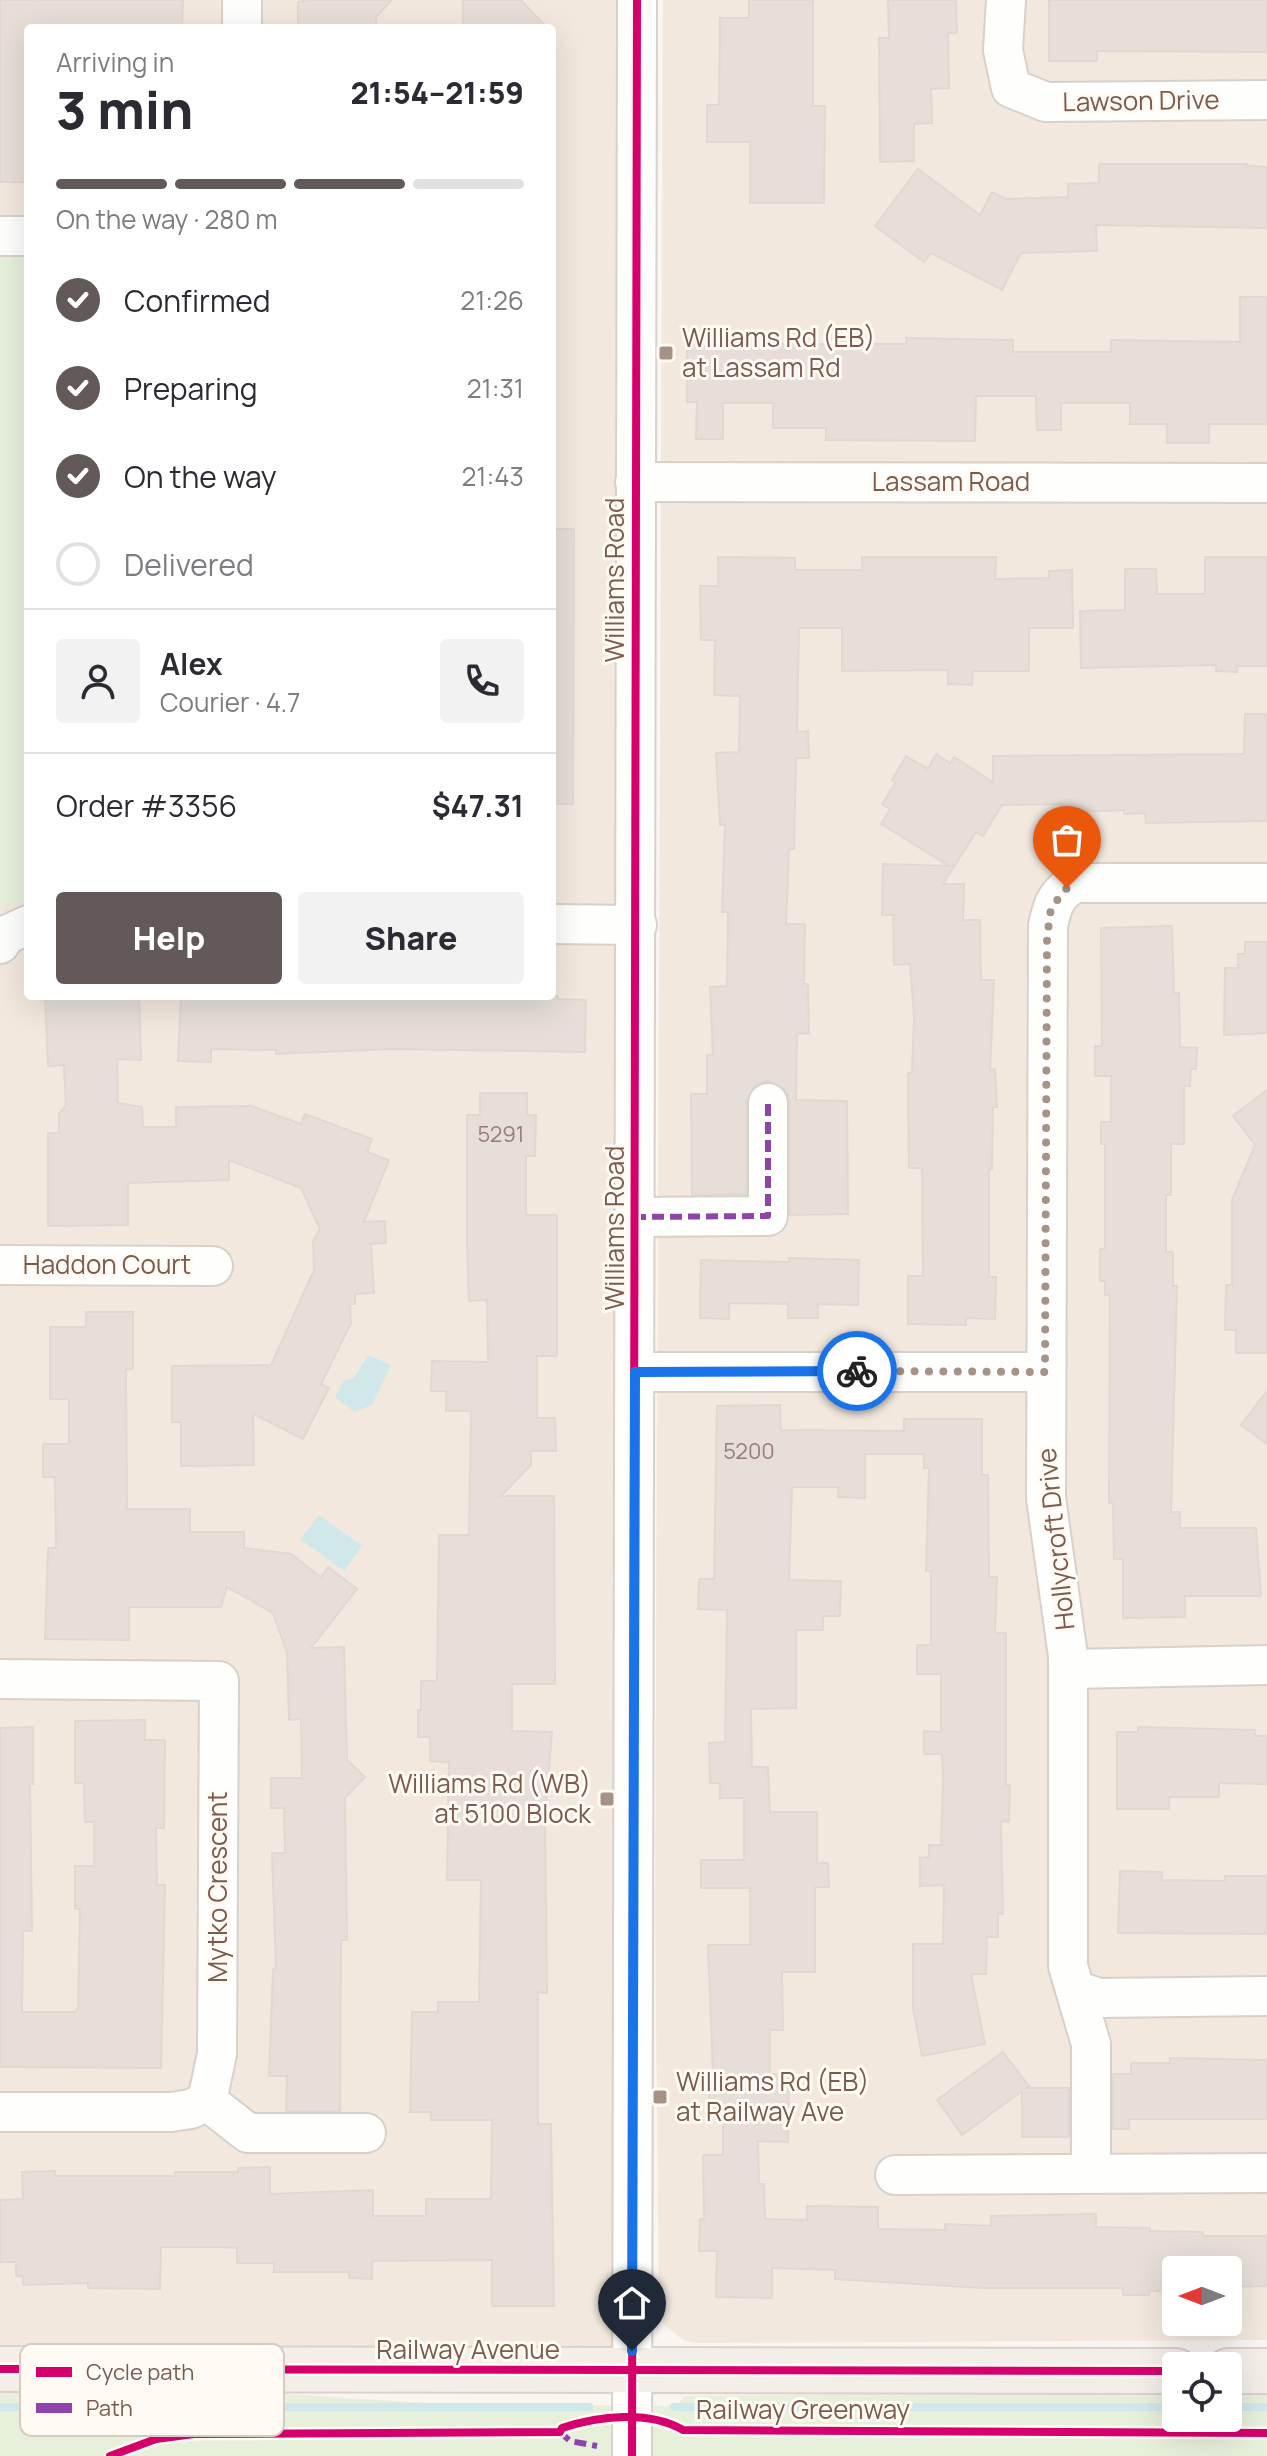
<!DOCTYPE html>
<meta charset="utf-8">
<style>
body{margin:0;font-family:Manrope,sans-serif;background:#f2f2f3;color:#2b2b33;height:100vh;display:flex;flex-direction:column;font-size:30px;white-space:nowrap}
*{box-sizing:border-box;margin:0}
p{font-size:26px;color:#7c7c81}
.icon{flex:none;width:44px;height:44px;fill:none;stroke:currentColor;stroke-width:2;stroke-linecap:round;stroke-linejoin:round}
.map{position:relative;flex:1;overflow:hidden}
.sheet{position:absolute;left:24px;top:24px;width:532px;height:976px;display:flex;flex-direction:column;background:#fff;border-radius:8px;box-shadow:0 8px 32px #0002}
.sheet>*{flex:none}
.needle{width:52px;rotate:270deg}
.controls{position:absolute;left:1162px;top:2256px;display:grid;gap:16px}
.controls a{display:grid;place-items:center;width:80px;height:80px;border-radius:8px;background:#fff;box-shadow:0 8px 32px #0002;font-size:40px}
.pin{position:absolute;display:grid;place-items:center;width:68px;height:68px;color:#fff;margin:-82px -34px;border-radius:50% 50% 50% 0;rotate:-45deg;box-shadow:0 0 8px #0007}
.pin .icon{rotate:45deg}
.courier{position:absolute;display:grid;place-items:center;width:80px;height:80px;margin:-40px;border:6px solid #1a73e8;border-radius:50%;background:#fff;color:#222;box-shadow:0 2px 10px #0007}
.summary em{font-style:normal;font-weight:800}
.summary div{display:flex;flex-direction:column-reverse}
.summary{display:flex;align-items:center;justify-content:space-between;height:136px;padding:0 32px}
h1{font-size:52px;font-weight:800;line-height:60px}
.bar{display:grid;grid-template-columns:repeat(4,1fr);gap:12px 8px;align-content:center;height:96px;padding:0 32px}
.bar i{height:10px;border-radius:6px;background:#e1e1e2}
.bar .on{background:#625958}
.bar p{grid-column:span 4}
.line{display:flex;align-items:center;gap:20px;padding:0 32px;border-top:2px solid #e1e1e2}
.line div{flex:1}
.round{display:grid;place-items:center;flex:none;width:84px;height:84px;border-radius:8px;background:#f2f2f3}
ol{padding:0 32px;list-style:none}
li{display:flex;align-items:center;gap:24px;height:88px}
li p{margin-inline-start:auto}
li .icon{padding:8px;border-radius:50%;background:#625958;color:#fff;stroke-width:4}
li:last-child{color:#7c7c81}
li i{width:44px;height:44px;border:4px solid #e1e1e2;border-radius:50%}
.button{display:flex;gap:16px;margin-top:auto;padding:16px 32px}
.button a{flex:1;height:92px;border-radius:8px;background:#625958;color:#fff;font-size:32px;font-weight:800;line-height:92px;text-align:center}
.button a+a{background:#f2f2f3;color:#2b2b33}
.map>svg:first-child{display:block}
</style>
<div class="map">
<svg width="1267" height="2456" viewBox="0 0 1267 2456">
<rect width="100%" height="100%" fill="#f9f5f0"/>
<g fill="#f2e8de" fill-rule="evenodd">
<path d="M0,0H617L621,2355L0,2349ZM28,28H552V996H28Z"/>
<path d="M663,0H1267V2340L694,2343L683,2340L664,2325L659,2302L655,1913ZM1176,2270H1228V2322H1176Z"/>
</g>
<g fill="#e7f0db">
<polygon points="0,256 28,257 28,904 0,905"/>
<polygon points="0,2392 256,2392 442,2404 676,2406 685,2396 1176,2392 1176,2418 1228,2418 1228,2392 1267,2392 1267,2456 0,2456"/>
</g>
<g fill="#d0e8ea">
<polygon points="368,1355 391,1365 372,1405 354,1412 335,1397 344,1380 354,1378"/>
<polygon points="319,1515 362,1546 344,1571 300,1539"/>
</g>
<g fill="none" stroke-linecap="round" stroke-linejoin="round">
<g stroke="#d0e8ea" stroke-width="8">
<polyline points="0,2407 589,2407"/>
<polyline points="674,2407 1176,2407"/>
<polyline points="1228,2407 1267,2407"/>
</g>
</g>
<g fill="#e6ded7" stroke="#e2d8d2" stroke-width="2">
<polygon points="0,0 183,0 182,28 28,28 28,182 0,182"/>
<polygon points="308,0 392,0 376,17 376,28 298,28 298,2"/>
<polygon points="463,0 521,0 547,28 463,28"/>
<polygon points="749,0 813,0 813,106 825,106 824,203 750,203 750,142 707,142 707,105 719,105 720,18 749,18"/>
<polygon points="888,0 956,0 957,33 948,33 949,88 931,89 932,123 914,124 914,161 880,162 879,38 889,38"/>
<polygon points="1049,0 1267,0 1267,52 1097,51 1097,61 1049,61"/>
<polygon points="1099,164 1247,164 1247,166 1267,167 1267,228 1096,225 1097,251 1021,253 1002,290 931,253 924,262 875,226 918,169 980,215 992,192 1006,199 1068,197 1068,184 1099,183"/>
<polygon points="1240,297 1267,297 1267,424 1209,424 1209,443 1167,443 1167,424 1130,424 1130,403 1061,403 1061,430 1037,430 1036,396 976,396 975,441 826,440 826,428 773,428 773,403 723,403 723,439 696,439 697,402 687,402 687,335 763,336 763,344 826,344 826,339 853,339 853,344 906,344 906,338 1013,340 1013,352 1111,352 1111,340 1240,342"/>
<polygon points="552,529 574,529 573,804 552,804"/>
<polygon points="718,557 795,558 795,570 862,570 862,557 996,557 995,579 1049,578 1049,571 1072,570 1073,628 1029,628 1029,671 973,671 972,685 948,684 948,670 842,671 842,628 799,628 797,732 808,731 809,758 796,758 794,849 789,849 786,924 805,924 804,984 808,984 809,1033 797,1034 796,1100 847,1101 848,1214 790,1215 790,1102 787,1091 769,1081 756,1084 746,1102 746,1194 692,1195 691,1094 707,1094 707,1055 713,1055 710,987 727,986 728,912 722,912 725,825 720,825 716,753 739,752 740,696 714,695 715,640 701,640 700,586 718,586"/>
<polygon points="1205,557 1267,557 1267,666 1237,666 1237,672 1216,671 1216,665 1081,668 1080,611 1125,610 1125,569 1156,569 1157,594 1205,594"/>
<polygon points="1245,714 1267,714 1267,821 1146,823 1145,813 1124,814 1124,810 1061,813 1061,804 1002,805 983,836 976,832 943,884 964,884 963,920 980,920 981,980 994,980 990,1070 995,1069 997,1107 993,1107 992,1169 989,1169 989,1277 996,1277 995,1319 966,1318 966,1325 908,1324 908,1276 923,1276 922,1168 909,1168 908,1073 912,1073 914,1017 910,964 894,965 893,915 882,915 883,864 949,866 881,824 890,809 882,804 896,782 892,780 906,756 928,769 936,754 950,763 954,757 993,782 993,756 1244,754"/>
<polygon points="1172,926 1174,993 1179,993 1180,1047 1197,1048 1196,1069 1191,1069 1190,1086 1184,1086 1184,1144 1171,1144 1171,1195 1166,1195 1166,1252 1173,1252 1173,1286 1177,1286 1171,1512 1180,1512 1180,1528 1256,1528 1261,1596 1185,1596 1185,1617 1123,1618 1123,1559 1114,1559 1113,1503 1109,1503 1110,1295 1105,1295 1105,1281 1100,1281 1100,1249 1105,1249 1105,1144 1101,1144 1101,1122 1111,1122 1111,1076 1095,1076 1095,1046 1102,1046 1101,928"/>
<polygon points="1245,942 1267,942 1267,1033 1224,1035 1225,968 1238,968 1238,954 1245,954"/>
<polygon points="45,996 139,996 141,1060 117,1059 118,1103 142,1107 143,1127 176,1127 176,1107 252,1106 301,1124 305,1114 372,1139 367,1152 389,1160 364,1222 385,1221 386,1243 371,1244 374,1293 355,1294 355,1304 350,1304 351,1323 321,1384 329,1388 303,1439 253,1414 254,1465 181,1466 181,1422 172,1422 172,1366 271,1365 314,1270 313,1241 320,1229 301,1188 229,1160 229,1180 128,1183 128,1225 48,1226 48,1133 59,1133 59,1114 66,1105 64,1065 48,1066"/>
<polygon points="181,996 558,996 558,999 586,1000 585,1052 392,1049 276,1054 276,1050 211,1049 211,1062 178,1061"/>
<polygon points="1267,1090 1267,1353 1236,1353 1236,1330 1225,1330 1226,1285 1232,1285 1232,1200 1255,1145 1233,1116"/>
<polygon points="480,1093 527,1093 527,1115 536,1115 535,1156 526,1156 526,1215 557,1215 557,1356 537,1356 537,1418 555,1418 556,1451 531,1451 531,1465 501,1496 554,1496 555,1684 512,1684 512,1731 552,1732 545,1818 547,1993 538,1992 538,2124 551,2124 554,2306 492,2306 492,2260 372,2261 372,2279 349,2278 349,2272 274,2272 274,2263 237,2263 237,2248 220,2247 161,2247 160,2289 88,2288 88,2283 23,2285 23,2276 16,2276 16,2262 0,2262 0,2200 23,2199 22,2172 55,2171 55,2176 175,2176 175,2172 238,2172 238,2168 270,2167 270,2194 373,2190 373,2216 426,2216 426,2199 491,2199 492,2120 431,2120 431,2112 410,2112 412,2012 438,2012 438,2002 479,2002 481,1880 447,1880 449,1762 430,1761 430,1737 418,1737 418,1710 421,1710 421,1681 437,1681 439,1535 469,1535 471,1411 446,1411 446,1391 431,1391 432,1361 488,1362 487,1300 469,1301 467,1243 467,1115 480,1115"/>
<polygon points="789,1258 859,1260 858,1305 818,1304 818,1318 788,1318 788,1304 729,1303 729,1319 700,1318 701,1260 789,1262"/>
<polygon points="86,1312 133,1312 133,1369 126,1369 127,1509 190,1509 190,1532 244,1532 244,1548 291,1554 321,1577 328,1567 357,1589 311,1648 344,1647 347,1760 365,1777 345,1798 347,1940 341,1940 340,2111 286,2111 287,2076 269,2076 273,1969 276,1969 272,1853 285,1853 284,1808 271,1808 271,1778 302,1778 301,1719 289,1720 287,1653 273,1613 227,1587 221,1607 129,1607 129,1640 45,1639 48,1548 56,1548 55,1477 43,1477 43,1444 69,1444 69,1399 50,1399 50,1327 86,1327"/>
<polygon points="1267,1391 1267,1444 1241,1425"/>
<polygon points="780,1405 781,1430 904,1431 904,1419 982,1419 982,1475 988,1475 989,1577 997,1577 995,1633 1006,1633 1006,1785 1010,1785 1009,1822 1001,1821 1003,1914 998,1913 998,1937 987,1937 986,1974 971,1974 985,2044 922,2056 913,2008 913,1944 943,1944 944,1885 920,1886 920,1858 929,1857 929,1845 941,1845 943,1778 942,1754 924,1754 924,1731 941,1732 941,1674 917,1674 917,1645 931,1645 931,1571 926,1571 929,1468 924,1468 924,1454 865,1454 865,1498 838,1497 838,1487 792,1487 789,1580 841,1581 840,1616 823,1616 823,1630 796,1630 796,1708 751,1709 752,1767 768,1767 770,1812 817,1812 817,1863 828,1863 829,1887 815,1887 815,1972 782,1972 783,2030 770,2030 770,2074 789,2075 788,2142 758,2141 759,2184 764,2184 765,2219 807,2220 807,2206 878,2207 878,2229 945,2230 945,2224 991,2226 991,2216 1096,2214 1096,2227 1150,2228 1150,2231 1203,2232 1203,2236 1267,2236 1267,2286 1228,2287 1228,2270 1176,2270 1176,2292 1149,2291 1149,2295 1123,2295 1123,2288 983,2288 835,2279 835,2270 772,2268 772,2298 716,2297 717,2251 699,2251 700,2219 704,2219 703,2155 723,2155 723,2108 709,2108 709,2074 713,2074 708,1945 750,1945 750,1888 701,1888 701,1860 744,1860 744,1798 720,1798 720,1783 710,1783 709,1743 725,1742 727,1610 698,1609 699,1579 714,1579 717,1406"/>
<polygon points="145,1720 145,1740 165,1740 164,1828 156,1828 157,1885 165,1885 161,2068 0,2067 0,1728 33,1727 33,1784 30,1784 32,1931 23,1931 22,2012 75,2012 78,2008 80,1909 75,1909 75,1866 94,1866 94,1822 85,1822 84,1783 75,1783 75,1721"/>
<polygon points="1138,1727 1255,1730 1255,1736 1267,1736 1267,1784 1219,1783 1219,1797 1169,1797 1169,1809 1117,1809 1117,1732 1138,1732"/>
<polygon points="1120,1871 1162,1872 1162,1880 1225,1881 1225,1876 1267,1876 1267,1934 1118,1933"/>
<polygon points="1003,2052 1029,2086 1026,2088 1069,2088 1069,2137 1022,2137 1022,2091 962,2135 937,2100"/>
<polygon points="1170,2058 1267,2060 1267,2119 1129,2119 1129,2129 1113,2129 1113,2074 1131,2074 1131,2063 1170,2063"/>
</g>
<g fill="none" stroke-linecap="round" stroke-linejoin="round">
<g stroke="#d7d1cb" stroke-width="42">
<g id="minor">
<polyline points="1006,0 1003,50 1011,88 1046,102 1267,100"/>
<polyline points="242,28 242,0"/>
<polyline points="0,236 28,236"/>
<polyline points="635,482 1267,483"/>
<polyline points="552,924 637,925"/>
<polyline points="0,944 4,936 28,925"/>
<polyline points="634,1217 768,1216 768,1103"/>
<polyline points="0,1265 213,1266"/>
<polyline points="635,1372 1045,1372"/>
<polyline points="1069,1669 1267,1665"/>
<polyline points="0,1679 219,1681 217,2054 207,2101 191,2109 171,2112 0,2112"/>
<polyline points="1078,1991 1099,1998 1267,1996"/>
<polyline points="207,2101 248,2133 366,2133"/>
<path d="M1091,2173V2044L1068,1966V1656L1046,1498L1048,926C1052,905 1057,892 1076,883H1267"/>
<polyline points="895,2175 1267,2173"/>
<polyline points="632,2456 637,0"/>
</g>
</g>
<g stroke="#dad1cc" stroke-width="48">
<g id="major">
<polyline points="0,2369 1176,2371"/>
<polyline points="1228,2371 1267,2371"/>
</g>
</g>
<use href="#minor" stroke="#fefefd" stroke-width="38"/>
<use href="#major" stroke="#f3eee8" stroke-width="44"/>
<g stroke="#8e44ad" stroke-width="6" stroke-dasharray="12 6" stroke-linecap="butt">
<polyline points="634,1217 768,1216 768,1103"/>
<polyline points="560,2432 570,2441 597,2446"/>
</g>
<g stroke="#fffaf3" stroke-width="13">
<g id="cycleway">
<polyline points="0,2369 1176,2371"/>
<path d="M110,2456L156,2439L194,2434L560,2432L562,2428C598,2416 649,2410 683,2430L1267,2433"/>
<polyline points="632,2456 637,0"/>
</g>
</g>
<use href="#cycleway" stroke="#d6006c" stroke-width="8"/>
</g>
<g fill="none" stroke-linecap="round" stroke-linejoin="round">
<polyline stroke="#a69286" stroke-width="8" stroke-dasharray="0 14.4" points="857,1371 1045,1372 1047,938 1051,908 1067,888"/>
<polyline stroke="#1a73e8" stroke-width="10" points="632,2351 635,1372 857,1371"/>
</g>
<g fill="#a69286" stroke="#fffaf3" stroke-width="3">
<rect x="658" y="345" width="16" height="16" rx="4"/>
<rect x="599" y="1791" width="16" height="16" rx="4"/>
<rect x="652" y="2089" width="16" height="16" rx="4"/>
</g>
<g text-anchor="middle" stroke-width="6" stroke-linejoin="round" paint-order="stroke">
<g font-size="22" fill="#977e72">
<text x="501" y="1142">5291</text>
<text x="749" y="1459">5200</text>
</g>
<g font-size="26" fill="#7a5c4d" stroke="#fffaf3">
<text transform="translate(1141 101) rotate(-1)" y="9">Lawson Drive</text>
<text x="951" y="491">Lassam Road</text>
<text transform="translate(615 580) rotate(-90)" y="9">Williams Road</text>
<text transform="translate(615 1228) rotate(-90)" y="9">Williams Road</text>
<text x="107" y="1274">Haddon Court</text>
<text transform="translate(1056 1539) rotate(-96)" y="9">Hollycroft Drive</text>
<text transform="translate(218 1887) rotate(-90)" y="9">Mytko Crescent</text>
<text x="468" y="2359">Railway Avenue</text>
<text x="803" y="2419">Railway Greenway</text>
</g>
<g font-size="26" fill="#7a5c4d" stroke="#fffaf3" text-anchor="start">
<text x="682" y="347">Williams Rd (EB)<tspan x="682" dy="30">at Lassam Rd</tspan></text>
<text x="591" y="1793" text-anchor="end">Williams Rd (WB)<tspan x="591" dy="30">at 5100 Block</tspan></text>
<text x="676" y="2091">Williams Rd (EB)<tspan x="676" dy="30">at Railway Ave</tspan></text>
</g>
</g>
<rect x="20" y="2344" width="264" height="92" rx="12" fill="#fffaf3" stroke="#d7cbc1" stroke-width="2"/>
<rect x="36" y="2367" width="36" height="10" fill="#d6006c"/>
<rect x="36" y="2403" width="36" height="10" fill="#8e44ad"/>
<g font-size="22" fill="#7a5c4d">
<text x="86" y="2380">Cycle path</text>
<text x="86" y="2416">Path</text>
</g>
</svg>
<div class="controls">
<a><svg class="needle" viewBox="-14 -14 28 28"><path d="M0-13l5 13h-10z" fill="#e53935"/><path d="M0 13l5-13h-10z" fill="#7c7c81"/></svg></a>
<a><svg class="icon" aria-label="locate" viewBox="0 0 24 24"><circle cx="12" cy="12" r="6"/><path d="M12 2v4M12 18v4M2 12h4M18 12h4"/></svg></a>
</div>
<div class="pin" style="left:1067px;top:888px;background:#ea580c"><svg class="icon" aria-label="bag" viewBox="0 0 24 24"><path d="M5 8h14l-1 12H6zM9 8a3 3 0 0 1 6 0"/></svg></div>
<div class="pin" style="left:632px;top:2351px;background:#1f2937"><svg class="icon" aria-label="home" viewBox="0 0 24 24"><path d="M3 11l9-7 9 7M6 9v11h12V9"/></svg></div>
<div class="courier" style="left:857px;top:1371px"><svg class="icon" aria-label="bike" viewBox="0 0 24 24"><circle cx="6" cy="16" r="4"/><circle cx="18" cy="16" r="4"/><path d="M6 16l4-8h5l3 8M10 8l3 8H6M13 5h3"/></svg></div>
<section class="sheet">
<div class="summary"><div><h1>3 min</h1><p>Arriving in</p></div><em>21:54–21:59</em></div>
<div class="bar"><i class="on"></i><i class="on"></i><i class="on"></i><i></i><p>On the way · 280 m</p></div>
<ol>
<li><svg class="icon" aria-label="check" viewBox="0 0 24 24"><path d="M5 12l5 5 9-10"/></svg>Confirmed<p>21:26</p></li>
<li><svg class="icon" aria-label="check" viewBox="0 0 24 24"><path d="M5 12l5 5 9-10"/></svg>Preparing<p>21:31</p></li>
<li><svg class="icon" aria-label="check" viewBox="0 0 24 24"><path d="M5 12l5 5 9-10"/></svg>On the way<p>21:43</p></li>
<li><i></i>Delivered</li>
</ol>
<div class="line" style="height:144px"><a class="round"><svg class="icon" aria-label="person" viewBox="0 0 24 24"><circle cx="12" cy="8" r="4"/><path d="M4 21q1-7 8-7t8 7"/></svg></a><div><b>Alex</b><p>Courier · 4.7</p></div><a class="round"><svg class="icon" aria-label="phone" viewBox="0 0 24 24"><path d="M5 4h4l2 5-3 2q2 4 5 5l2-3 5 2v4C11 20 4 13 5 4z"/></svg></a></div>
<div class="line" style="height:104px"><div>Order #3356</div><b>$47.31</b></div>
<div class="button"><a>Help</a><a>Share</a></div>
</section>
</div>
